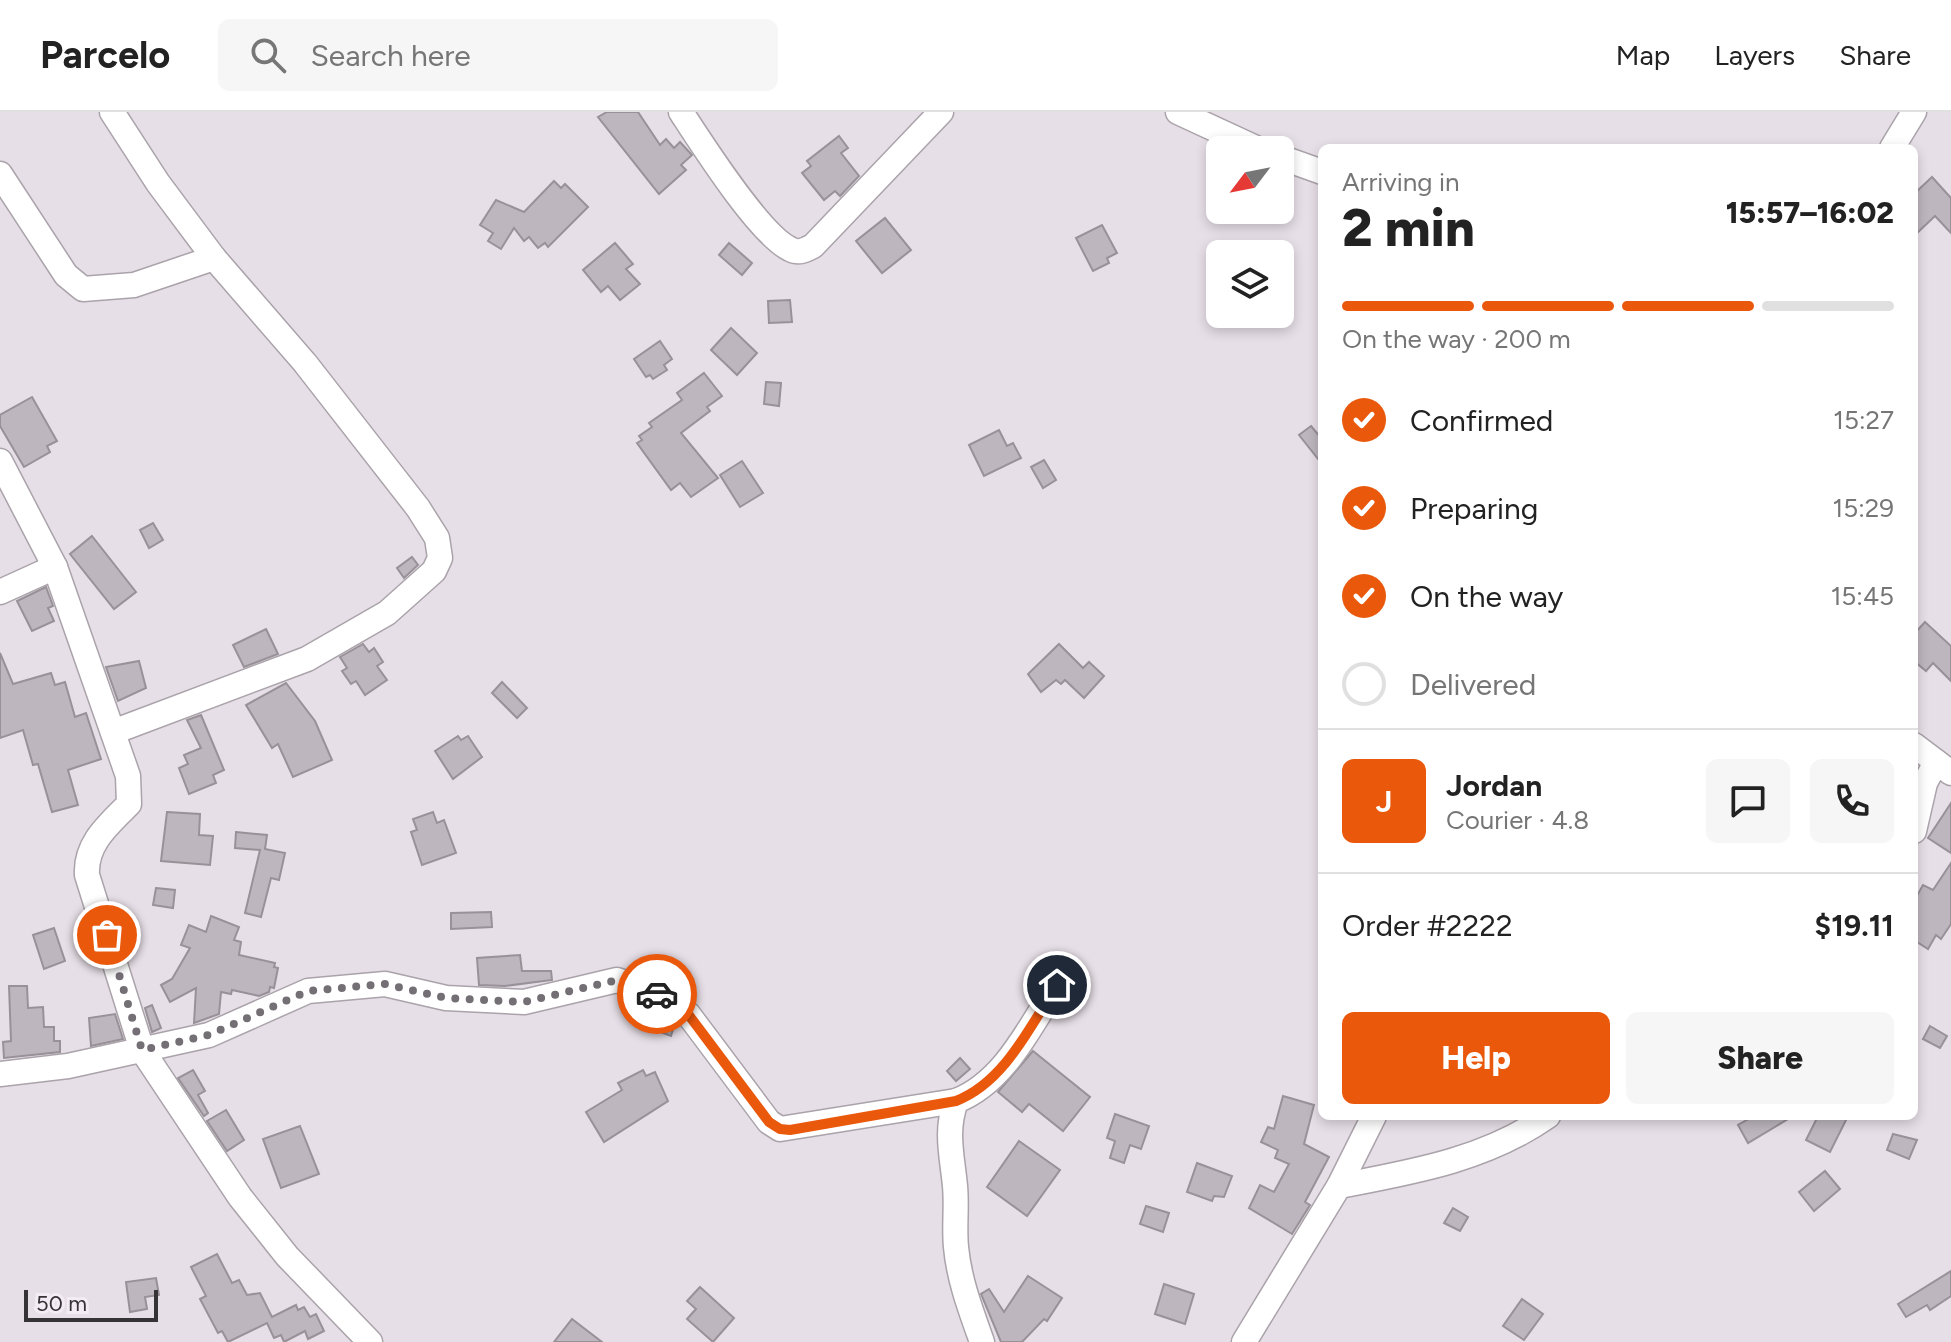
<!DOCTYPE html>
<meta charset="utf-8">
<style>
body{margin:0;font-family:Figtree,sans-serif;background:#f6f6f6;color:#222;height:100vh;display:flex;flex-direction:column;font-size:30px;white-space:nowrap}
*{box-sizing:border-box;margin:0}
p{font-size:26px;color:#767676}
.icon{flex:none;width:44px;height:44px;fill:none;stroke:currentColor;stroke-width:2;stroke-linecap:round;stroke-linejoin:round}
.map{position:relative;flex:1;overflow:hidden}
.panel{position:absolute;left:1318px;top:32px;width:600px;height:976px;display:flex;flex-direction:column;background:#fff;border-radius:12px;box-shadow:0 4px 12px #0003}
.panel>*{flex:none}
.needle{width:52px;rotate:238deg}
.tools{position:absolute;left:1206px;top:24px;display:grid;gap:16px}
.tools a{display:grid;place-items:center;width:88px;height:88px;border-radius:12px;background:#fff;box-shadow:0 4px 12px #0003;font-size:40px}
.scale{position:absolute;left:24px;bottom:20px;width:134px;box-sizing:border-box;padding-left:8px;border:4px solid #363336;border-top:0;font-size:22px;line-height:28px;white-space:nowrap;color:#363336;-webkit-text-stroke:6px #f4ecf5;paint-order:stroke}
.pin{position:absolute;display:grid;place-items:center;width:68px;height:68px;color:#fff;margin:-34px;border:4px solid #fff;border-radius:50%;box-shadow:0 2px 8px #0007}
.courier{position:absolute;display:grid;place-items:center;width:80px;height:80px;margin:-40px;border:6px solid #ea580c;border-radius:50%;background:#fff;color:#222;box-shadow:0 2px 10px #0007}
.summary em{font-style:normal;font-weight:800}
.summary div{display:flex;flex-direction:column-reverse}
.summary{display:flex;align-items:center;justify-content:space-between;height:136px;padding:0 24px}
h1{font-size:52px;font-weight:800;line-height:60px}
.bar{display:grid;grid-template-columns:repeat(4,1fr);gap:12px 8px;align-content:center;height:96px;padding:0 24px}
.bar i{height:10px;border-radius:6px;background:#e0e0e0}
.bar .active{background:#ea580c}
.bar p{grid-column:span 4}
.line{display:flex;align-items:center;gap:20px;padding:0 24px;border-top:2px solid #e0e0e0}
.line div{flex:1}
.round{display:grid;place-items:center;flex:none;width:84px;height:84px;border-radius:12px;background:#f6f6f6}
ol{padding:0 24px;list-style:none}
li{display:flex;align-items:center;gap:24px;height:88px}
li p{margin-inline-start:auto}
li .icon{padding:8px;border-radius:50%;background:#ea580c;color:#fff;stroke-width:4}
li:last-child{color:#767676}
li i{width:44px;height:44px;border:4px solid #e0e0e0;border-radius:50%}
.action{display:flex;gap:16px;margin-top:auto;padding:16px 24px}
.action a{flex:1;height:92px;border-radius:12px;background:#ea580c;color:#fff;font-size:32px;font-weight:800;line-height:92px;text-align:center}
.action a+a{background:#f6f6f6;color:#222}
header{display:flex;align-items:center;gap:48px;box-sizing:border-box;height:112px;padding:0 40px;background:#fff;border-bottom:2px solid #e0e0e0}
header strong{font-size:38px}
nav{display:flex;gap:44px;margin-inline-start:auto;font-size:28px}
.search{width:560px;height:72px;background:#f6f6f6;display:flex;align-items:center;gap:20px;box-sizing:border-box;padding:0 28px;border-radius:12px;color:#767676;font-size:30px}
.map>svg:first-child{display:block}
</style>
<header>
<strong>Parcelo</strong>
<div class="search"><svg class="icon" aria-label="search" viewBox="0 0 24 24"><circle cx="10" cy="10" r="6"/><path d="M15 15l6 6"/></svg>Search here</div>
<nav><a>Map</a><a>Layers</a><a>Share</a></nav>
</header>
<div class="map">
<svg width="1951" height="1230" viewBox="0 0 1951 1230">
<rect width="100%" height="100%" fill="#e7dfe7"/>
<g fill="#bdb6be" stroke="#989198" stroke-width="2">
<polygon points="607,0 638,0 660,33 666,27 674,36 680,30 692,43 681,53 686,58 659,82 598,5"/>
<polygon points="839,24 848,36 841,41 859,64 840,84 835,79 824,88 802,61 811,54 807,49"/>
<polygon points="1932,65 1951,86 1951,121 1935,104 1914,124 1914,82"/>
<polygon points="554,69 561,76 565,72 588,95 548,135 545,131 538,136 529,125 524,129 514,116 501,137 488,129 493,121 480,113 496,88 524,100"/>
<polygon points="885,106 911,138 882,161 856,129"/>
<polygon points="1102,113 1117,141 1107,146 1109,151 1093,159 1076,126"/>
<polygon points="615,131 633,152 626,157 640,172 620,188 608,174 601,180 583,158"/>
<polygon points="729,131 752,151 742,163 719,143"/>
<polygon points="790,188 792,210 769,211 768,189"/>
<polygon points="731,216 757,241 737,263 711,238"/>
<polygon points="660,229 672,247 664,253 667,258 653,267 650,263 646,265 634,247"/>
<polygon points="704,261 722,284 707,295 710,299 681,321 718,366 691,385 680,371 671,378 637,331 642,328 639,324 652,315 649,311 682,288 677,281"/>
<polygon points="766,270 781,271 779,294 764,292"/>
<polygon points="32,285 57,329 47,334 50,340 24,355 0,314 0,303"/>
<polygon points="1311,314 1322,327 1322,352 1299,323"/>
<polygon points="999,318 1007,334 1013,331 1021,346 984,364 969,333"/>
<polygon points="1044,348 1056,368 1043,376 1031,355"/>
<polygon points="742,349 763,381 740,395 720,363"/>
<polygon points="153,411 163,428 149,436 140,418"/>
<polygon points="92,424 136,480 114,497 70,442"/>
<polygon points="412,445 418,453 404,466 397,456"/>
<polygon points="46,475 53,494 48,496 54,509 32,519 17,489"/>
<polygon points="1925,510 1951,534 1951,569 1933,551 1926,559 1914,549 1914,522"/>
<polygon points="266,517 278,542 244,555 233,533"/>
<polygon points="363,532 369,540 374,536 383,550 377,554 387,568 365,583 356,569 351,572 342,559 347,556 340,545"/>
<polygon points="1059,532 1083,556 1089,550 1104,564 1084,586 1065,568 1061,572 1056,568 1041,580 1028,562"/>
<polygon points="0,541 13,572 51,561 55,573 65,570 75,605 86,601 101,647 68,658 78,693 52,700 38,652 33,653 23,618 0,626"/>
<polygon points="139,549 146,576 118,589 106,555"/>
<polygon points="502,570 527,596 517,606 492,581"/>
<polygon points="286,571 315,609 332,648 293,665 278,632 272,636 246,593"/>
<polygon points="201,603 224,658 213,663 216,671 189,682 179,656 188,652 184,643 201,636 187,608"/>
<polygon points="458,624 461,628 468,624 482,645 453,667 435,639"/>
<polygon points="1951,691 1951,741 1928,726"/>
<polygon points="167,700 200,702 199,723 213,724 210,753 161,749"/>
<polygon points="433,700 437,711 444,708 456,741 422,753 411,720 417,718 413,707"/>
<polygon points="236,720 267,723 265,737 285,741 279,768 271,766 261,805 245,801 260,738 235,736"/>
<polygon points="1951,751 1951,812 1941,827 1936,823 1928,837 1914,828 1914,789 1923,773 1933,778"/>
<polygon points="156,776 175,778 173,796 153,793"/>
<polygon points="491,800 492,815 451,817 451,801"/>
<polygon points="211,804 239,815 234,828 241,830 239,843 275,851 274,855 278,856 274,876 270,875 269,880 259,884 232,878 231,882 221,880 219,902 194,911 196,876 170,890 161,873 172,867 190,836 181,833 189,813 206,820"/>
<polygon points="54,816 65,849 44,857 33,823"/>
<polygon points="520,843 522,859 551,859 552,868 505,874 479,873 477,846"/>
<polygon points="9,874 27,874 28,896 43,895 44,915 54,915 54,929 60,929 60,940 4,946 3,930 11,929"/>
<polygon points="152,893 161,916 152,920 145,896"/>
<polygon points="115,902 123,927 91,934 89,906"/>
<polygon points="660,905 675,911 671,924 655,918"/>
<polygon points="1930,914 1947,924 1940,936 1923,927"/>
<polygon points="1033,939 1090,985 1063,1019 1029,992 1022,1000 998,980"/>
<polygon points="960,946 970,957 956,969 947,959"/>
<polygon points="193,958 205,979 198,983 208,1001 204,1004 178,966"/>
<polygon points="643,958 646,964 655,960 668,989 604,1030 586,1000 622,978 618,971"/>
<polygon points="1283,984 1314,993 1304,1032 1329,1045 1305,1090 1310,1093 1292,1122 1249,1096 1260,1073 1274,1080 1289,1052 1275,1046 1278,1038 1261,1030 1268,1015 1274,1017"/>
<polygon points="226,998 244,1028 227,1039 207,1009"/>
<polygon points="1115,1002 1149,1014 1141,1037 1130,1033 1124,1051 1110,1046 1115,1029 1107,1026"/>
<polygon points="1754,1004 1793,1004 1748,1031 1738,1013"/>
<polygon points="1818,1004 1848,1004 1830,1040 1806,1028"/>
<polygon points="300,1014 319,1062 281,1076 263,1027"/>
<polygon points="1893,1022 1917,1028 1909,1047 1887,1038"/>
<polygon points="1019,1029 1060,1058 1027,1104 987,1075"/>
<polygon points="1197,1051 1232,1064 1224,1085 1214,1084 1212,1089 1187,1080"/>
<polygon points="1825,1059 1840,1077 1814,1099 1799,1080"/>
<polygon points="1146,1094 1169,1101 1163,1120 1140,1112"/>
<polygon points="1453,1096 1468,1105 1460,1119 1444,1111"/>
<polygon points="217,1142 232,1171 239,1168 247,1183 260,1181 272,1205 296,1193 298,1198 304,1195 310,1205 316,1202 324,1219 308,1227 305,1219 284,1230 281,1223 274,1226 267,1211 228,1230 222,1219 218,1221 200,1187 206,1184 191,1155"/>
<polygon points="1951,1159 1951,1184 1930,1198 1927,1193 1906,1205 1898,1192"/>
<polygon points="1028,1164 1062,1186 1047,1209 1044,1207 1022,1230 1001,1230 981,1182 989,1177 1004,1200"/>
<polygon points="156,1166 159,1183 145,1185 147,1197 130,1200 126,1170"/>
<polygon points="1164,1172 1194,1182 1185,1212 1155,1202"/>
<polygon points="700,1175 734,1206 713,1230 687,1207 696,1197 687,1189"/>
<polygon points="1522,1187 1543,1202 1524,1228 1503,1214"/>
<polygon points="572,1207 602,1230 554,1230"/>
</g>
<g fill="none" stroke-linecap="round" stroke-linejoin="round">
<g stroke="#aaa3aa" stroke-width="27">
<g id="minor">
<polyline points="112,0 158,71 214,146 305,251 418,396 437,426 440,446 434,459 387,501 307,547 113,620"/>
<path d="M681,0C702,32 759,122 790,137C799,142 805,138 813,134L941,0"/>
<polyline points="1178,0 1260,38"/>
<polyline points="1892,36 1914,0"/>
<polyline points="1280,45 1322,60"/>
<polyline points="0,62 66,163 83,177 134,173 214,146"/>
<path d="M0,349L55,455L128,664L129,692C108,713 85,732 87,763L142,938L240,1085L287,1144L370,1230"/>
<polyline points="0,480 55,455"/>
<polyline points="1914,633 1951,661"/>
<polyline points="1914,719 1925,671 1936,650"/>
<polyline points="0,962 68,954 209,923 308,879 385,872 446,886 524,890 617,868 665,885 688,902 769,1010 780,1017 956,989"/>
<path d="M1339,1074C1412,1060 1485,1048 1548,1004"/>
<path d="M982,1230C971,1199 959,1168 956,1135C954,1115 957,1094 955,1074C952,1043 945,1019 956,989C1005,970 1030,914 1057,873"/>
<polyline points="1244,1230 1339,1074 1374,1004"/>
</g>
</g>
<use href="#minor" stroke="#fff" stroke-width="24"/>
</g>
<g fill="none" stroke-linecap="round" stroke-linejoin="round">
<polyline stroke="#746f74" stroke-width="8" stroke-dasharray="0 14.4" points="107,823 142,938 209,923 308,879 385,872 446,886 524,890 617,868 657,882"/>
<path stroke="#ea580c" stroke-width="10" d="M657,882L688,902L769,1010L780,1017L790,1018L956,989C1005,970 1030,914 1057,873"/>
</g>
</svg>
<div class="tools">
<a><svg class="needle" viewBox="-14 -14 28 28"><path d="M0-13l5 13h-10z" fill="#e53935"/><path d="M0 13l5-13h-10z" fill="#767676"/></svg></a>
<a><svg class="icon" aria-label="layers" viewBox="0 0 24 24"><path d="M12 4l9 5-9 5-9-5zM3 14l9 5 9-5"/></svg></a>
</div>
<div class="scale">50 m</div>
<div class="pin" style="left:107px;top:823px;background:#ea580c"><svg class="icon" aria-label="bag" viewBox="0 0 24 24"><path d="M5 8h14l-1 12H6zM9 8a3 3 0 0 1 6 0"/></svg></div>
<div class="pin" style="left:1057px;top:873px;background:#1f2937"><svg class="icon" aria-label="home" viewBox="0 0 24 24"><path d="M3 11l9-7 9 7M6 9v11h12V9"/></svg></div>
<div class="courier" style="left:657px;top:882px"><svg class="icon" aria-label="car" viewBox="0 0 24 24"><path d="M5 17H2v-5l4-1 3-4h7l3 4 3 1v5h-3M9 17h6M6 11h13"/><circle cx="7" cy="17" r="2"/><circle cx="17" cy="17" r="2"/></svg></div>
<section class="panel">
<div class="summary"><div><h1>2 min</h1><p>Arriving in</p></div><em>15:57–16:02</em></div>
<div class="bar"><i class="active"></i><i class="active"></i><i class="active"></i><i></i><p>On the way · 200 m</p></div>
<ol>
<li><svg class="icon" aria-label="check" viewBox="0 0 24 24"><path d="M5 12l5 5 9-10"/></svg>Confirmed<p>15:27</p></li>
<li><svg class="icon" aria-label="check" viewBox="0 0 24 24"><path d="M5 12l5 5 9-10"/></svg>Preparing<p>15:29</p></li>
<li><svg class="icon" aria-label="check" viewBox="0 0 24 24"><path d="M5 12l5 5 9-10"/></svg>On the way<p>15:45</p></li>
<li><i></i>Delivered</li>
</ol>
<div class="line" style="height:144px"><b class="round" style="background:#ea580c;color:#fff">J</b><div><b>Jordan</b><p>Courier · 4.8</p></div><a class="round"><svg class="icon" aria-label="chat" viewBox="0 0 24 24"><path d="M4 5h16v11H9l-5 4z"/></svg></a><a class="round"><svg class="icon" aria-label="phone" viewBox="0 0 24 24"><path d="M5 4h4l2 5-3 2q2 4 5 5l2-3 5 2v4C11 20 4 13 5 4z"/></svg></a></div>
<div class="line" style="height:104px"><div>Order #2222</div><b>$19.11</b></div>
<div class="action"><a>Help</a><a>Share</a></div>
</section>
</div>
